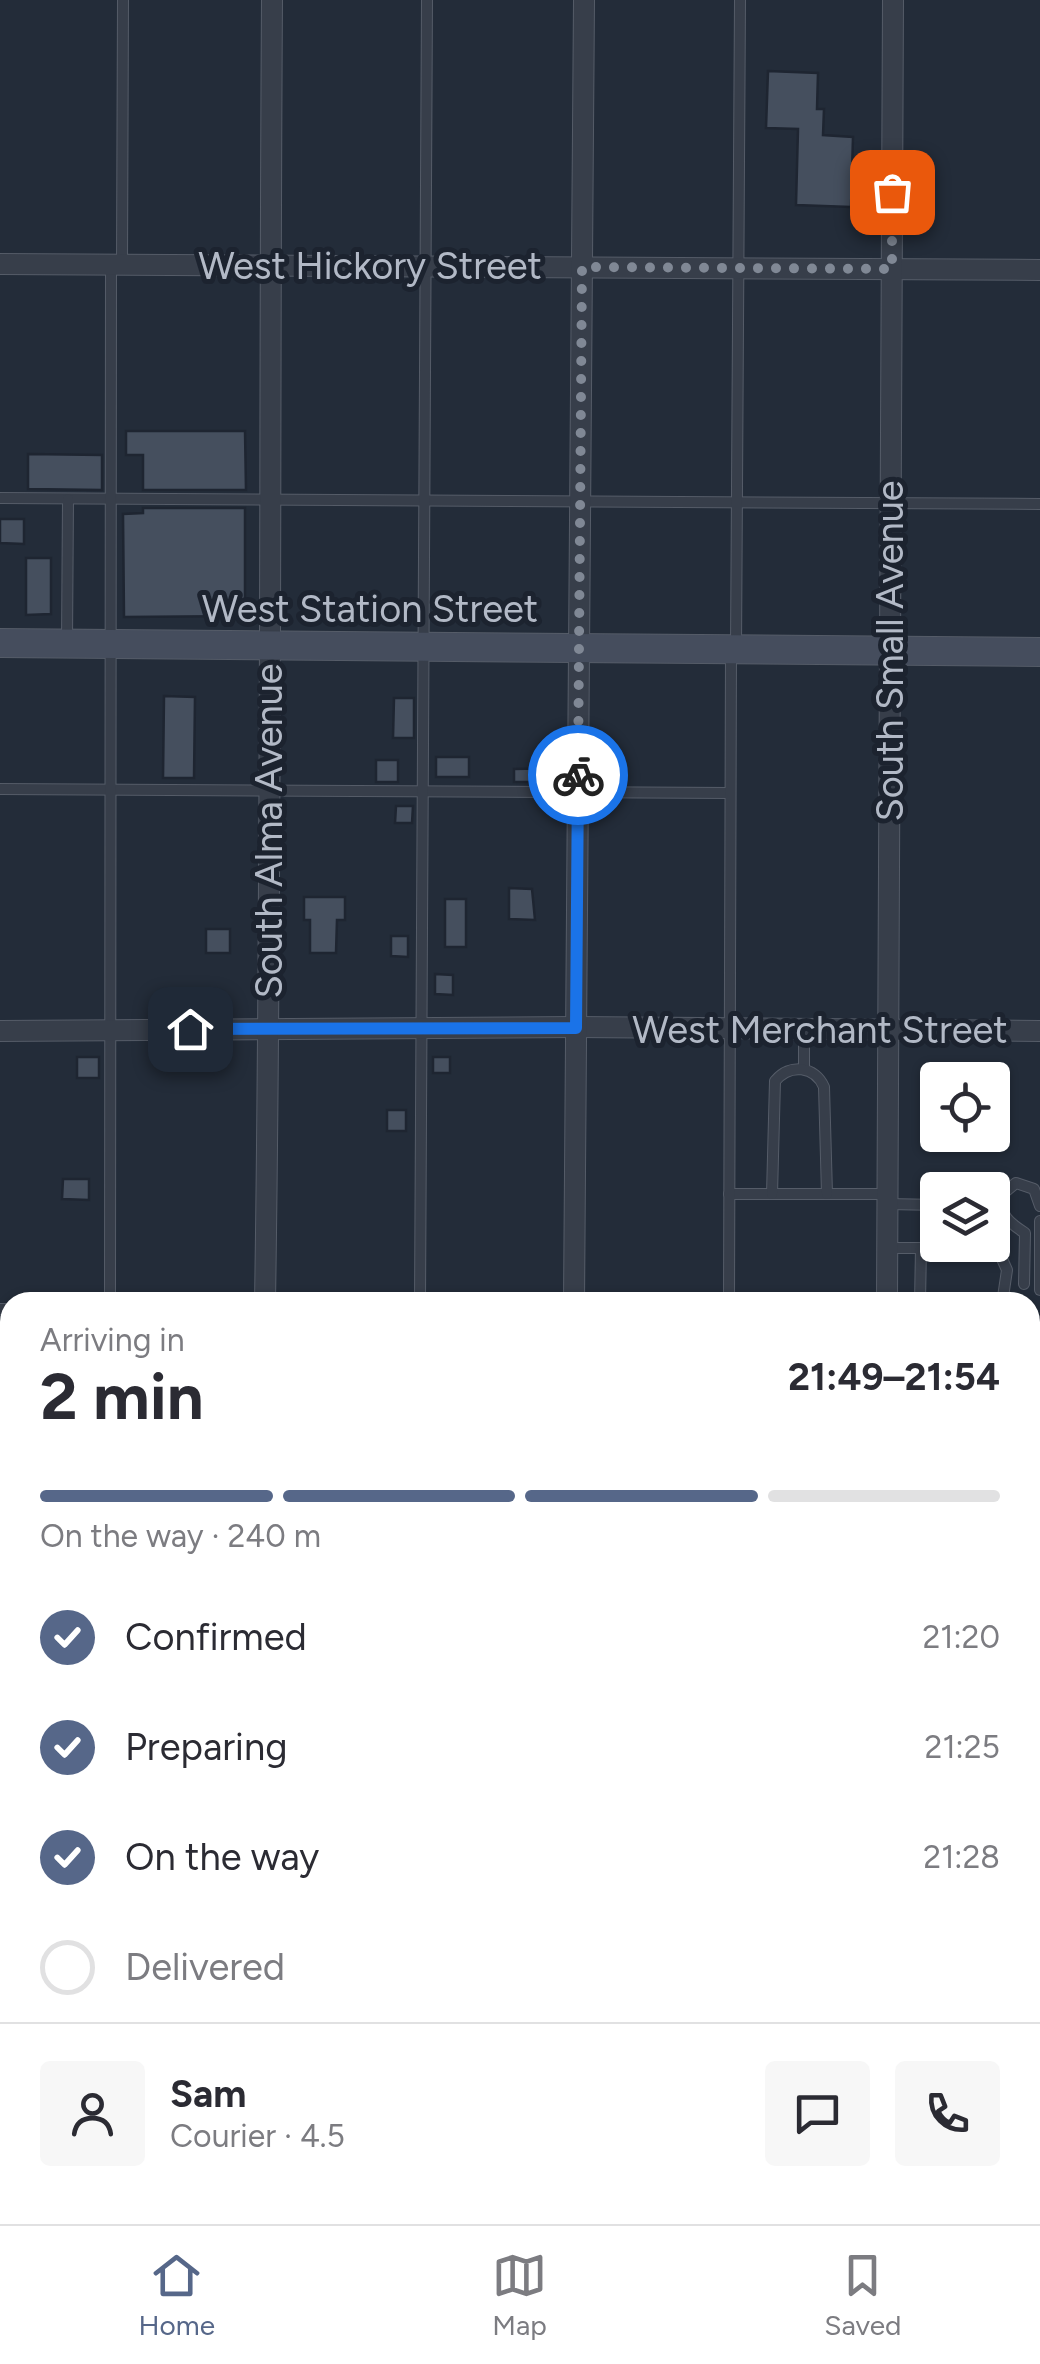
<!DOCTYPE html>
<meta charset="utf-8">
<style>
body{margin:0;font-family:Figtree,sans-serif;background:#f7f7f7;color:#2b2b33;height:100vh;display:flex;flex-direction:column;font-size:38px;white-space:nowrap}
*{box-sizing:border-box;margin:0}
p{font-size:32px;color:#7c7c81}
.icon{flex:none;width:55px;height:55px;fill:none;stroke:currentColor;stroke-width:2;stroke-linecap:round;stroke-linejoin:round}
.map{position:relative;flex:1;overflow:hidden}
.side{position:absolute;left:0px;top:1292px;width:1040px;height:932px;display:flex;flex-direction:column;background:#fff;border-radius:30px 30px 0 0;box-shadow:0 2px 8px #0004}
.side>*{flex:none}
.tools{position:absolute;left:920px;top:1062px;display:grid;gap:20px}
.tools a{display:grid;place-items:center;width:90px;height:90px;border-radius:10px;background:#fff;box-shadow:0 2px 8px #0004;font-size:50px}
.pin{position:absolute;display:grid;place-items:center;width:85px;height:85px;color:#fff;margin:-42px;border-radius:20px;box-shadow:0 5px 15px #0006}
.courier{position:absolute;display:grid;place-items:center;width:100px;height:100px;margin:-50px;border:8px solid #1a73e8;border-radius:50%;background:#fff;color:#222;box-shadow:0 2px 12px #0007}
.head em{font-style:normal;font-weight:700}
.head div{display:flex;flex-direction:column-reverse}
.head{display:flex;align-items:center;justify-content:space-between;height:170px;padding:0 40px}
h1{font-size:65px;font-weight:700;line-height:75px}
.bar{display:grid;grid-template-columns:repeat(4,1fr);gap:15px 10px;align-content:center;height:120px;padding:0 40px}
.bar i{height:12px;border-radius:8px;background:#e1e1e2}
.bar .current{background:#566789}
.bar p{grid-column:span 4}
.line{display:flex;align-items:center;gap:25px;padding:0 40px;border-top:2px solid #e1e1e2}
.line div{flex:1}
.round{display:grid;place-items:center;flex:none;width:105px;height:105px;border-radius:10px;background:#f7f7f7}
ol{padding:0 40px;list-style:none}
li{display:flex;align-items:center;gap:30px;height:110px}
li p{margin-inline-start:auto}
li .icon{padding:10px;border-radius:50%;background:#566789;color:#fff;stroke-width:4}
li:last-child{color:#7c7c81}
li i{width:55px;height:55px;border:5px solid #e1e1e2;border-radius:50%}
.menu{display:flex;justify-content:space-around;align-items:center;height:140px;border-top:2px solid #e1e1e2;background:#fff;font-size:28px;color:#7c7c81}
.menu a{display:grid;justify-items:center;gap:5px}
.menu .current{color:#566789}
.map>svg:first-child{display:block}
</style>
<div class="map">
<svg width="1040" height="2224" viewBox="0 0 1040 2224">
<rect width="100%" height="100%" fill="#232c39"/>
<polygon fill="#33313e" points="10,1959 10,2215 916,2215 916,2224 0,2224 0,1962"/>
<g fill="#454f5e" stroke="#1e2531" stroke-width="2.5">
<polygon points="768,71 818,73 817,109 824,109 823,135 853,137 851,207 796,205 798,129 766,128"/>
<polygon points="126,431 245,431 246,490 143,490 143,455 126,455"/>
<polygon points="28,454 102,455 102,490 28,489"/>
<polygon points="143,508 245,508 245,616 124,617 123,514 143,513"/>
<polygon points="0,519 24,519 24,544 0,543"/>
<polygon points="26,558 51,558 51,614 26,615"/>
<polygon points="164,696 195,697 194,778 163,778"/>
<polygon points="394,698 414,698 414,738 393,738"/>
<rect x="436" y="757" width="33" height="20"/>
<rect x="376" y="760" width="22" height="22"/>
<polygon points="560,768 560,782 514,782 514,769"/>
<polygon points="396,806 413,806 412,823 395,823"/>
<polygon points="509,888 532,889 535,920 509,919"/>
<polygon points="304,897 345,897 345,920 337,920 336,953 310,953 310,920 304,920"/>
<rect x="445" y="899" width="21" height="48"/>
<rect x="206" y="929" width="24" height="24"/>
<polygon points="391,936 408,936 408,957 391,956"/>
<polygon points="435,974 453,975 453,995 435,994"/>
<rect x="77" y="1057" width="22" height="21"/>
<rect x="433" y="1057" width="17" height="16"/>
<rect x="387" y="1110" width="19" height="21"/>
<polygon points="63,1179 89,1179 89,1200 62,1199"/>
</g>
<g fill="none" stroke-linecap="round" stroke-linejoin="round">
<g stroke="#555c68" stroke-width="12">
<g id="lane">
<polyline points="122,264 123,0"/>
<polyline points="0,498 1040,504"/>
<polyline points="67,643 68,499"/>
<polyline points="736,649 740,0"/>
<polyline points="0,789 730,793"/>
<polyline points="804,1030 804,1069"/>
<polyline points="729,1194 887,1194"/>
<path d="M772,1194L775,1081C790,1063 815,1066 824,1087L827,1194"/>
<polyline points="888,1204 938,1205"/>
<polyline points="1040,1221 1040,1290"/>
<polyline points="887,1248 986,1248 999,1252 1007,1270 1003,1297"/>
<path d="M1024,1284L1025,1233C1008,1222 1001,1216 1000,1196L1016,1183L1034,1189L1040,1206"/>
<polyline points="110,1302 111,265"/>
<polyline points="420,1302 427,0"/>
<polyline points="729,1302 731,651"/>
<polyline points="920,1302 921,1248"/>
<polyline points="0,1309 10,1309"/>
<polyline points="1030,1368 1040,1368"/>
<polyline points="1030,1459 1040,1459"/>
<polyline points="0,1469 10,1470"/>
<polyline points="1030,1504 1040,1504"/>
<polyline points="0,1529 10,1529"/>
<polyline points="0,2117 10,2139"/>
<polyline points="0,2173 10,2170"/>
<polyline points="1030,2198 1040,2203"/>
<polyline points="52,2215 55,2224"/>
<polyline points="311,2215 319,2224"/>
<polyline points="384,2215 388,2224"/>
<polyline points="822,2215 826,2224"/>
<polyline points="0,2220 16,2222 34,2215"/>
<polyline points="343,2224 361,2215"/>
<polyline points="939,2224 940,2215"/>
<polyline points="982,2224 987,2215"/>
</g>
</g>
<g stroke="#555c68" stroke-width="22">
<g id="street">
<polyline points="0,264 1040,270"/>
<polyline points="0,1031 576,1027 1040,1031"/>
<path d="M265,1302C272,868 269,434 272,0"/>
<polyline points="574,1302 584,0"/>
<polyline points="887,1302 893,0"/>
<polyline points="0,1574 10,1574"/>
</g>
</g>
<g stroke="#555c68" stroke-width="30">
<g id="secondary">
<polyline points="0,643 1040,652"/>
<polyline points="0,1849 10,1869"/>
<polyline points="0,1948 10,1969"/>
<polyline points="139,2215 143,2224"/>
</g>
</g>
<g stroke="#404753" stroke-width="32">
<g id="primary">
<polyline points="1030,1409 1040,1409"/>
<polyline points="0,1411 10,1410"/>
</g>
</g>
<use href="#lane" stroke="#373e4a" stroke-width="10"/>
<use href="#street" stroke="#373e4a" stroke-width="20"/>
<use href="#secondary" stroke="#454d5d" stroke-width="28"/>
<use href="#primary" stroke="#555d6a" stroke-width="30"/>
<g stroke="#596271" stroke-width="9">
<g id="rail">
<polyline points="1030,1739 1040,1739"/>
<polyline points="0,1932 10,1929"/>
</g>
</g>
<use href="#rail" stroke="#1c232f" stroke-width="5" stroke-dasharray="15" stroke-linecap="butt"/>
</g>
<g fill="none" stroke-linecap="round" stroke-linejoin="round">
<polyline stroke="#808895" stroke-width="10" stroke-dasharray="0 18" points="578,775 582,267 892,269 892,192"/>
<polyline stroke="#1a73e8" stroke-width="12" points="190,1029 576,1028 578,775"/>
</g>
<g text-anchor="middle" stroke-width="10" stroke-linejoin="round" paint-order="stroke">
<g font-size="38" fill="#b2b9c6" stroke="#1c232f">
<text x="370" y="279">West Hickory Street</text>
<text x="370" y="622">West Station Street</text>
<text transform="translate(890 651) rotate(-90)" y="13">South Small Avenue</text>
<text transform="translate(269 831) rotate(-90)" y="13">South Alma Avenue</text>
<text x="820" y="1043">West Merchant Street</text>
</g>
</g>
</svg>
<div class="tools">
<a><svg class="icon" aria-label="locate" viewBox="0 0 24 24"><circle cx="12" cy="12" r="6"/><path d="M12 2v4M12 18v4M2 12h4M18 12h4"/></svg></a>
<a><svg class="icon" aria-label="layers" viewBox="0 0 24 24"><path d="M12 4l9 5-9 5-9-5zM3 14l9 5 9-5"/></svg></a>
</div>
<div class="pin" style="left:892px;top:192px;background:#ea580c"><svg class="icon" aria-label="bag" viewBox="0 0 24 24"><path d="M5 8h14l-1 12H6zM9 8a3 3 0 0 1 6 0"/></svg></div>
<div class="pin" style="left:190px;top:1029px;background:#1f2937"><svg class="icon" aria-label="home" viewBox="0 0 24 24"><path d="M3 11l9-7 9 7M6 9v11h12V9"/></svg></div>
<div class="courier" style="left:578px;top:775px"><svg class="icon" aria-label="bike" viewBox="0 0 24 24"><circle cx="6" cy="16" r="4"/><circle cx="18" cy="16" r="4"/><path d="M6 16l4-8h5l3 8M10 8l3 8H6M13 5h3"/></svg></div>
<section class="side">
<div class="head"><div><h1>2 min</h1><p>Arriving in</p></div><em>21:49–21:54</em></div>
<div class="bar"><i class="current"></i><i class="current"></i><i class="current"></i><i></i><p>On the way · 240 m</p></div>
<ol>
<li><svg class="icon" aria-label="check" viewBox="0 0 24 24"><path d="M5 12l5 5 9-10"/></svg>Confirmed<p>21:20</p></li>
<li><svg class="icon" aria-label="check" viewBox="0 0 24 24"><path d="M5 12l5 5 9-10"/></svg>Preparing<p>21:25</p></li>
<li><svg class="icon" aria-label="check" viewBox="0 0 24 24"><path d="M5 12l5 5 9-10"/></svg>On the way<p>21:28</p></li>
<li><i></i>Delivered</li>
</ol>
<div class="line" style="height:180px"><a class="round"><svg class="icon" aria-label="person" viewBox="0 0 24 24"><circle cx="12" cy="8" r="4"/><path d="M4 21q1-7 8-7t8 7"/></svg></a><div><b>Sam</b><p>Courier · 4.5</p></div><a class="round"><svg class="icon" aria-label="chat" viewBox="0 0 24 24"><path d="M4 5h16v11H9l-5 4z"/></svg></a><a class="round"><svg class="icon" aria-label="phone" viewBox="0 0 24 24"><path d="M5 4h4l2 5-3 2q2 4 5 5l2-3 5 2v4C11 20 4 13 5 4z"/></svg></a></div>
</section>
</div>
<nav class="menu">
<a class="current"><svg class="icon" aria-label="home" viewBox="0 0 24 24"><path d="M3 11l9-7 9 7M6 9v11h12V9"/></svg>Home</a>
<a><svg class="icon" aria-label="map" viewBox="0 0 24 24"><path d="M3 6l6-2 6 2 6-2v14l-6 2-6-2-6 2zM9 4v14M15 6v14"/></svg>Map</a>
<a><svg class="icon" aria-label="saved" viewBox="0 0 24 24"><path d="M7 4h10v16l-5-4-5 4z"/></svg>Saved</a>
</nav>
